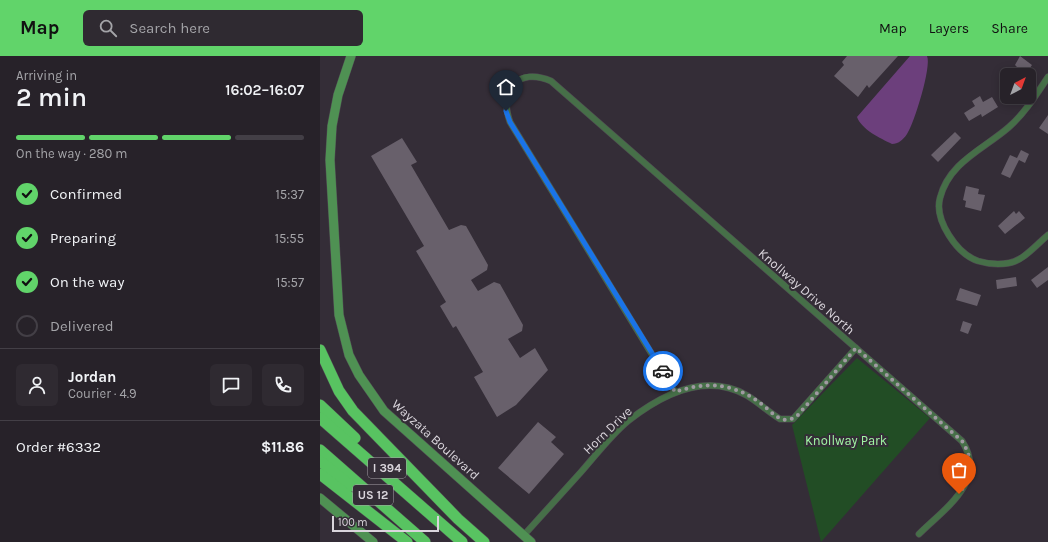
<!DOCTYPE html>
<meta charset="utf-8">
<style>
body{margin:0;font-family:Karla,sans-serif;background:#2f2a31;color:#f1f3f6;height:100vh;display:flex;flex-direction:column;font-size:15px;white-space:nowrap}
*{box-sizing:border-box;margin:0}
p{font-size:13px;color:#a4a4a8}
.icon{flex:none;width:22px;height:22px;fill:none;stroke:currentColor;stroke-width:2;stroke-linecap:round;stroke-linejoin:round}
.map{position:relative;flex:1;overflow:hidden}
.sheet{display:flex;flex-direction:column;background:#272229;width:320px}
.sheet>*{flex:none}
.needle{width:26px;rotate:41deg}
.buttons{position:absolute;left:680px;top:12px;display:grid;gap:8px}
.buttons a{display:grid;place-items:center;width:36px;height:36px;border-radius:6px;background:#272229;box-shadow:0 2px 10px #0003,0 0 0 1px #433f46;font-size:20px}
.scale{position:absolute;left:12px;bottom:10px;width:107px;box-sizing:border-box;padding-left:4px;border:2px solid #dad5dc;border-top:0;font-size:11px;line-height:14px;white-space:nowrap;color:#dad5dc;-webkit-text-stroke:3px #342d37;paint-order:stroke}
.pin{position:absolute;display:grid;place-items:center;width:34px;height:34px;color:#fff;margin:-41px -17px;border-radius:50% 50% 50% 0;rotate:-45deg;box-shadow:0 0 4px #0007}
.pin .icon{rotate:45deg}
.courier{position:absolute;display:grid;place-items:center;width:40px;height:40px;margin:-20px;border:3px solid #1a73e8;border-radius:50%;background:#fff;color:#222;box-shadow:0 1px 5px #0007}
.headline em{font-style:normal;font-weight:600}
.headline div{display:flex;flex-direction:column-reverse}
.headline{display:flex;align-items:center;justify-content:space-between;height:68px;padding:0 16px}
h1{font-size:26px;font-weight:600;line-height:30px}
.bar{display:grid;grid-template-columns:repeat(4,1fr);gap:6px 4px;align-content:center;height:48px;padding:0 16px}
.bar i{height:5px;border-radius:3px;background:#433f46}
.bar .selected{background:#61d46a}
.bar p{grid-column:span 4}
.line{display:flex;align-items:center;gap:10px;padding:0 16px;border-top:1px solid #433f46}
.line div{flex:1}
.round{display:grid;place-items:center;flex:none;width:42px;height:42px;border-radius:6px;background:#2f2a31}
ol{padding:0 16px;list-style:none}
li{display:flex;align-items:center;gap:12px;height:44px}
li p{margin-inline-start:auto}
li .icon{padding:4px;border-radius:50%;background:#61d46a;color:#111;stroke-width:4}
li:last-child{color:#a4a4a8}
li i{width:22px;height:22px;border:2px solid #433f46;border-radius:50%}
header{display:flex;align-items:center;gap:24px;box-sizing:border-box;height:56px;padding:0 20px;background:#61d46a;color:#111}
header strong{font-size:19px}
nav{display:flex;gap:22px;margin-inline-start:auto;font-size:14px}
.search{width:280px;height:36px;background:#2f2a31;display:flex;align-items:center;gap:10px;box-sizing:border-box;padding:0 14px;border-radius:6px;color:#a4a4a8;font-size:15px}
main{display:flex;flex:1;min-height:0}
.map>svg:first-child{display:block}
</style>
<header>
<strong>Map</strong>
<div class="search"><svg class="icon" aria-label="search" viewBox="0 0 24 24"><circle cx="10" cy="10" r="6"/><path d="M15 15l6 6"/></svg>Search here</div>
<nav><a>Map</a><a>Layers</a><a>Share</a></nav>
</header>
<main>
<section class="sheet">
<div class="headline"><div><h1>2 min</h1><p>Arriving in</p></div><em>16:02–16:07</em></div>
<div class="bar"><i class="selected"></i><i class="selected"></i><i class="selected"></i><i></i><p>On the way · 280 m</p></div>
<ol>
<li><svg class="icon" aria-label="check" viewBox="0 0 24 24"><path d="M5 12l5 5 9-10"/></svg>Confirmed<p>15:37</p></li>
<li><svg class="icon" aria-label="check" viewBox="0 0 24 24"><path d="M5 12l5 5 9-10"/></svg>Preparing<p>15:55</p></li>
<li><svg class="icon" aria-label="check" viewBox="0 0 24 24"><path d="M5 12l5 5 9-10"/></svg>On the way<p>15:57</p></li>
<li><i></i>Delivered</li>
</ol>
<div class="line" style="height:72px"><a class="round"><svg class="icon" aria-label="person" viewBox="0 0 24 24"><circle cx="12" cy="8" r="4"/><path d="M4 21q1-7 8-7t8 7"/></svg></a><div><b>Jordan</b><p>Courier · 4.9</p></div><a class="round"><svg class="icon" aria-label="chat" viewBox="0 0 24 24"><path d="M4 5h16v11H9l-5 4z"/></svg></a><a class="round"><svg class="icon" aria-label="phone" viewBox="0 0 24 24"><path d="M5 4h4l2 5-3 2q2 4 5 5l2-3 5 2v4C11 20 4 13 5 4z"/></svg></a></div>
<div class="line" style="height:52px"><div>Order #6332</div><b>$11.86</b></div>
</section>
<div class="map">
<svg width="728" height="486" viewBox="0 0 728 486">
<rect width="100%" height="100%" fill="#342d37"/>
<polygon fill="#224d25" points="537,302 610,362 501,486 472,369"/>
<path fill="#6c3f7c" d="M590,0H607C612,10 594,68 587,78C583,84 578,88 572,88C560,82 542,74 537,61Z"/>
<g fill="#68606b">
<polygon points="527,0 578,0 549,32 547,29 538,41 514,20 524,9 522,6"/>
<polygon points="700,0 712,9 705,19 693,19 698,12 695,9"/>
<polygon points="660,40 663,46 672,41 678,51 662,61 661,58 649,65 644,57 655,50 652,45"/>
<polygon points="728,59 728,78 719,72"/>
<polygon points="635,76 641,82 618,106 611,99"/>
<polygon points="82,82 97,106 91,109 129,174 141,169 146,170 168,209 167,214 151,224 158,235 174,226 180,228 203,269 202,275 188,283 200,302 215,292 228,314 196,349 177,361 154,321 163,316 136,270 133,272 120,250 126,246 96,195 104,190 51,100"/>
<polygon points="701,94 709,98 705,107 699,104 690,122 681,118 690,99 697,102"/>
<polygon points="646,130 659,133 658,138 665,139 661,155 645,151 646,145 643,144"/>
<polygon points="694,155 696,158 699,155 705,162 685,178 678,170"/>
<polygon points="728,211 728,224 717,232 711,224"/>
<polygon points="696,221 697,230 677,233 676,224"/>
<polygon points="640,232 661,239 657,250 636,244"/>
<polygon points="643,265 652,268 648,278 640,275"/>
<polygon points="218,366 236,381 231,386 244,398 209,438 178,412"/>
</g>
<g fill="none" stroke-linecap="round" stroke-linejoin="round">
<g stroke="#4f4851" stroke-width="7">
<g id="street">
<path d="M728,21C716,39 705,57 689,71C664,93 629,106 620,142C614,164 637,198 658,205C668,208 679,209 689,207C703,205 717,188 728,179"/>
<path d="M355,336L190,66C178,33 199,11 231,25L642,385C668,425 624,453 599,478"/>
<path d="M204,479C223,458 242,437 261,416C276,399 291,379 308,365C336,343 372,322 409,332C430,337 442,352 460,363H473L536,292"/>
</g>
</g>
<g stroke="#4f4851" stroke-width="10">
<g id="secondary">
<polyline points="31,0 18,39 12,70 10,104 19,259 29,299 39,319 64,355 211,486"/>
<polyline points="0,442 53,486"/>
</g>
</g>
<g stroke="#4f4851" stroke-width="12">
<g id="highway">
<polyline points="0,294 19,335 33,355 138,463 164,486"/>
<polyline points="0,349 35,382"/>
<polyline points="0,362 142,486"/>
<polyline points="0,394 105,486"/>
<polyline points="0,405 31,430"/>
<polyline points="0,418 87,486"/>
</g>
</g>
<use href="#street" stroke="#466f48" stroke-width="6"/>
<use href="#secondary" stroke="#4f9153" stroke-width="9"/>
<use href="#highway" stroke="#58c361" stroke-width="11"/>
</g>
<g fill="none" stroke-linecap="round" stroke-linejoin="round">
<path stroke="#a09aa2" stroke-width="4" stroke-dasharray="0 7.2" d="M343,315L355,336C373,330 391,327 410,332C421,335 431,340 440,347C453,356 462,372 478,359L536,292L642,385C654,404 652,420 639,438"/>
<polyline stroke="#1a73e8" stroke-width="5" points="186,55 190,66 343,315"/>
</g>
<g text-anchor="middle" stroke-width="4" stroke-linejoin="round" paint-order="stroke">
<g fill="#342d37" stroke="#a8a3aa" stroke-width="1">
<rect x="48" y="402" width="38" height="20" rx="3"/>
<rect x="33" y="429" width="40" height="20" rx="3"/>
</g>
<g font-size="12" font-weight="bold" fill="#dad5dc">
<text x="67" y="416">I 394</text>
<text x="53" y="443">US 12</text>
</g>
<g font-size="13" fill="#dad5dc" stroke="#342d37">
<text transform="translate(487 235) rotate(41)" y="5">Knollway Drive North</text>
<text transform="translate(287 374) rotate(-44)" y="5">Horn Drive</text>
<text transform="translate(116 383) rotate(42)" y="5">Wayzata Boulevard</text>
</g>
<g font-size="13" fill="#a1f6a4" stroke="#342d37">
<text x="526" y="389">Knollway Park</text>
</g>
</g>
</svg>
<div class="buttons">
<a><svg class="needle" viewBox="-14 -14 28 28"><path d="M0-13l5 13h-10z" fill="#e53935"/><path d="M0 13l5-13h-10z" fill="#a4a4a8"/></svg></a>
</div>
<div class="scale">100 m</div>
<div class="pin" style="left:639px;top:438px;background:#ea580c"><svg class="icon" aria-label="bag" viewBox="0 0 24 24"><path d="M5 8h14l-1 12H6zM9 8a3 3 0 0 1 6 0"/></svg></div>
<div class="pin" style="left:186px;top:55px;background:#1f2937"><svg class="icon" aria-label="home" viewBox="0 0 24 24"><path d="M3 11l9-7 9 7M6 9v11h12V9"/></svg></div>
<div class="courier" style="left:343px;top:315px"><svg class="icon" aria-label="car" viewBox="0 0 24 24"><path d="M5 17H2v-5l4-1 3-4h7l3 4 3 1v5h-3M9 17h6M6 11h13"/><circle cx="7" cy="17" r="2"/><circle cx="17" cy="17" r="2"/></svg></div>
</div>
</main>
